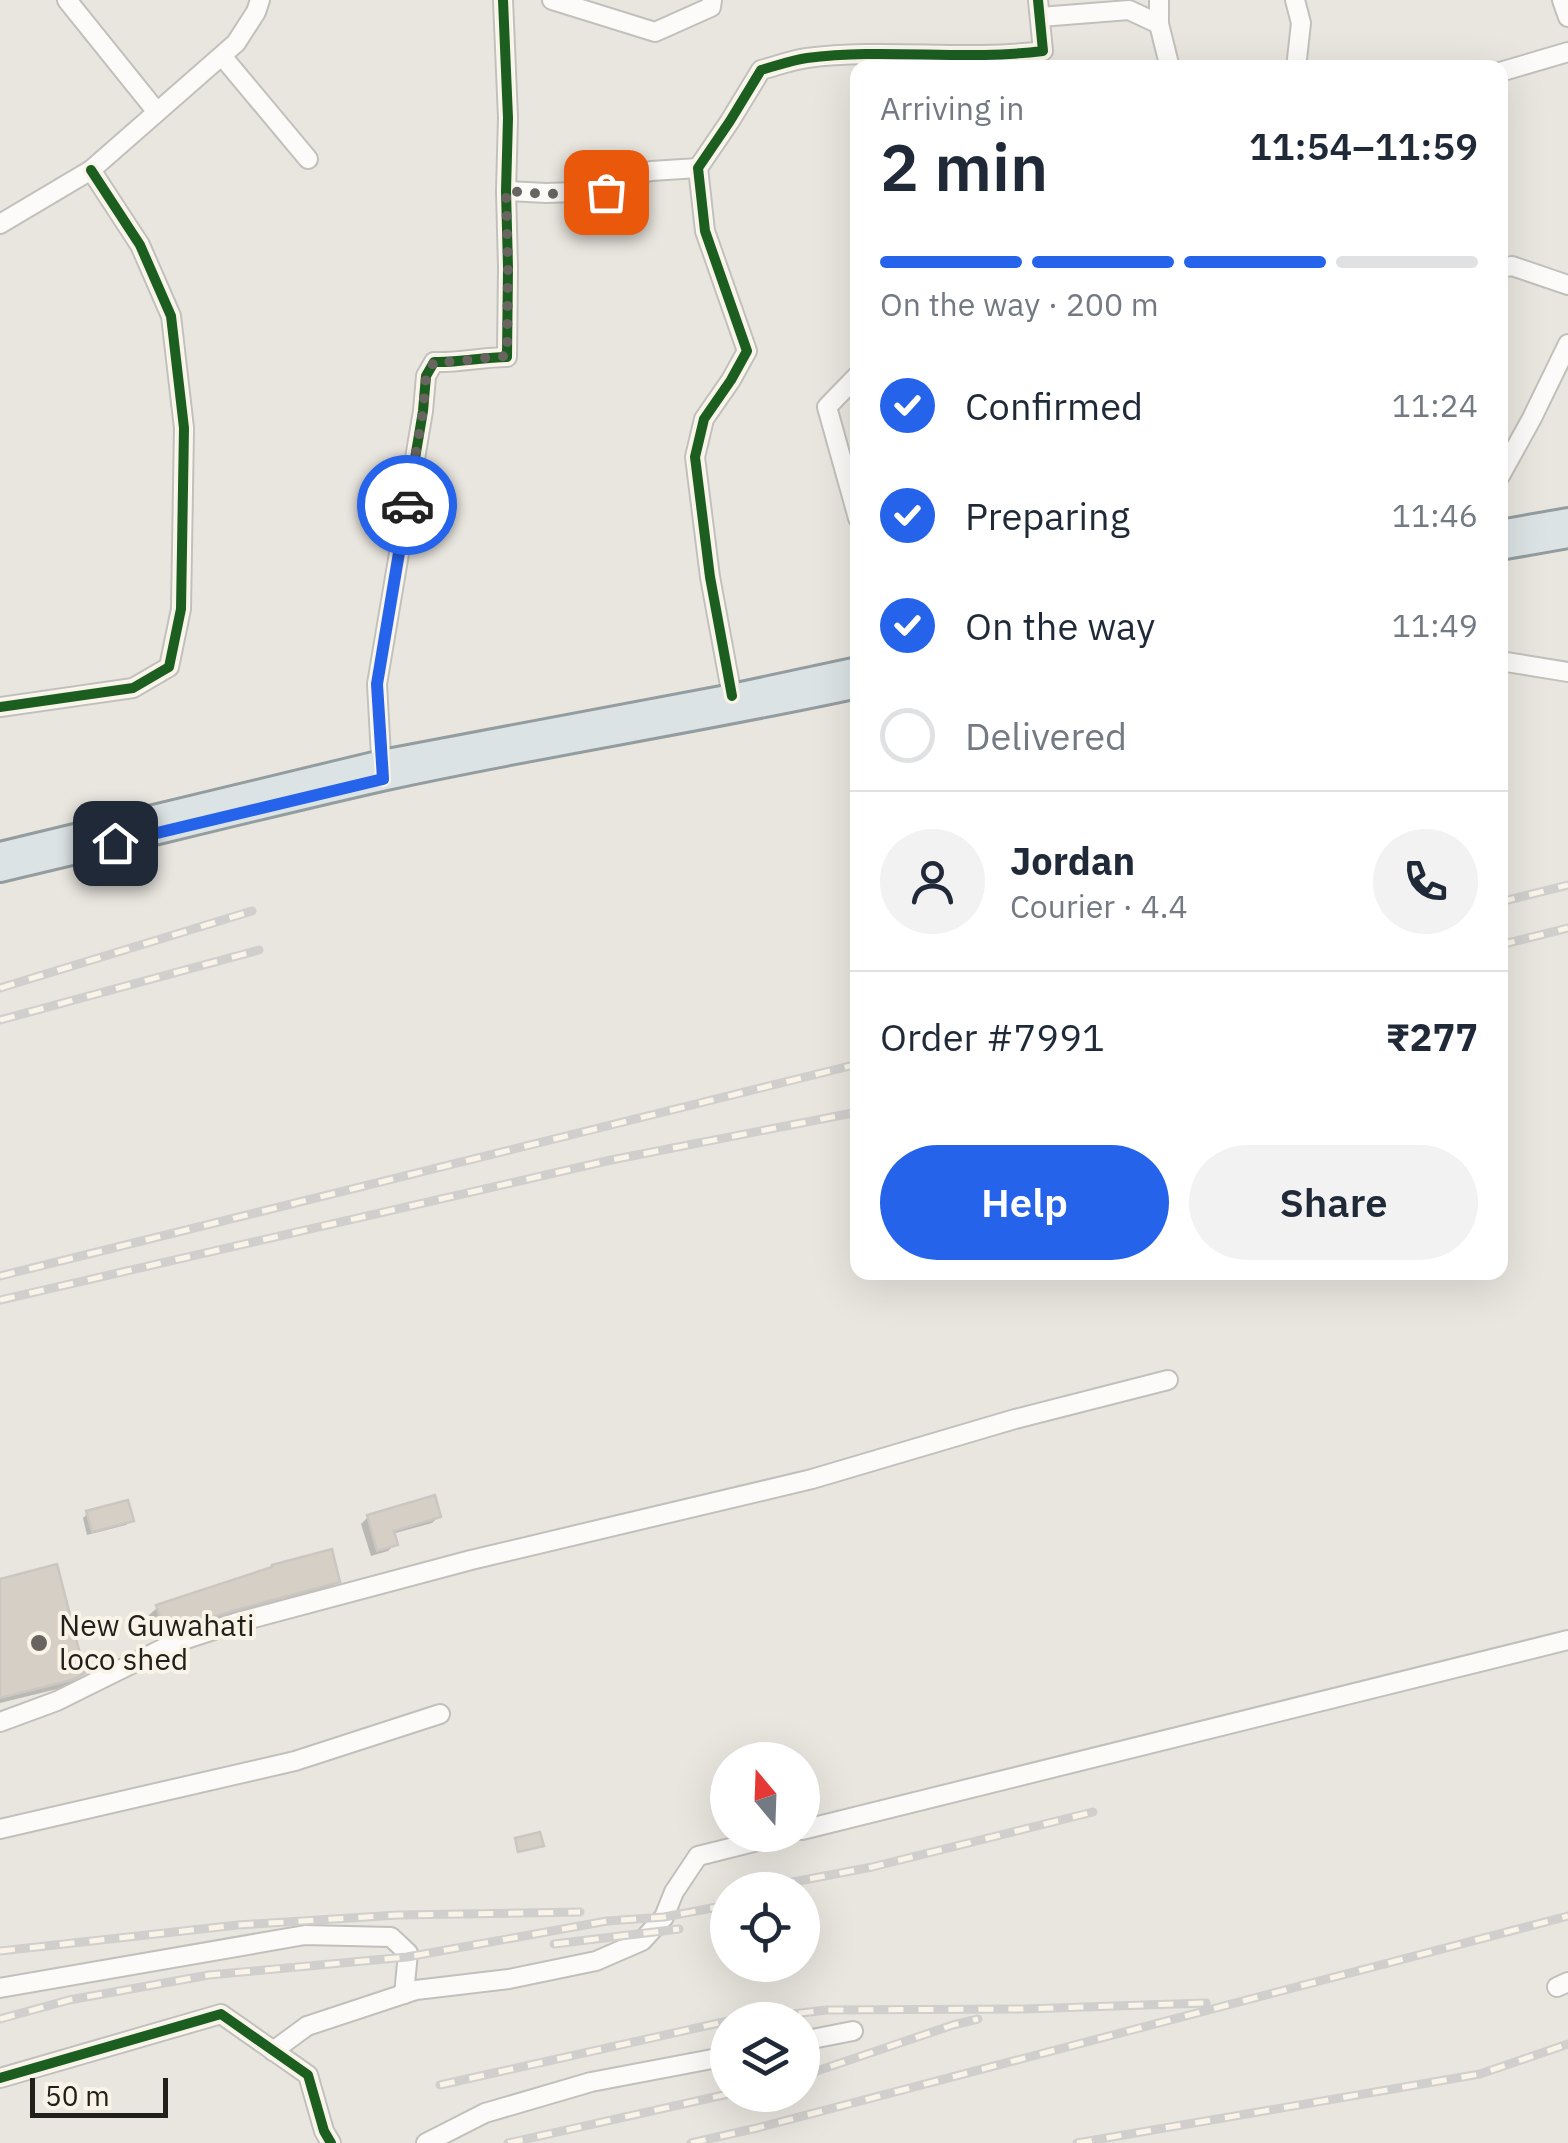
<!DOCTYPE html>
<meta charset="utf-8">
<style>
body{margin:0;font-family:"IBM Plex Sans",sans-serif;background:#f2f2f3;color:#1f2937;height:100vh;display:flex;flex-direction:column;font-size:38px;white-space:nowrap}
*{box-sizing:border-box;margin:0}
p{font-size:32px;color:#747a83}
.icon{flex:none;width:55px;height:55px;fill:none;stroke:currentColor;stroke-width:2;stroke-linecap:round;stroke-linejoin:round}
.map{position:relative;flex:1;overflow:hidden}
.details{position:absolute;left:850px;top:60px;width:658px;height:1220px;display:flex;flex-direction:column;background:#fff;border-radius:20px;box-shadow:0 10px 40px #0002}
.details>*{flex:none}
.needle{width:65px;rotate:341deg}
.buttons{position:absolute;left:710px;top:1742px;display:grid;gap:20px}
.buttons a{display:grid;place-items:center;width:110px;height:110px;border-radius:50%;background:#fff;box-shadow:0 10px 40px #0002;font-size:50px}
.scale{position:absolute;left:30px;bottom:25px;width:138px;box-sizing:border-box;padding-left:10px;border:5px solid #22201c;border-top:0;font-size:28px;line-height:35px;white-space:nowrap;color:#22201c;-webkit-text-stroke:8px #faf4e8;paint-order:stroke}
.pin{position:absolute;display:grid;place-items:center;width:85px;height:85px;color:#fff;margin:-42px;border-radius:20px;box-shadow:0 5px 15px #0006}
.courier{position:absolute;display:grid;place-items:center;width:100px;height:100px;margin:-50px;border:8px solid #2563eb;border-radius:50%;background:#fff;color:#222;box-shadow:0 2px 12px #0007}
.summary em{font-style:normal;font-weight:600}
.summary div{display:flex;flex-direction:column-reverse}
.summary{display:flex;align-items:center;justify-content:space-between;height:170px;padding:0 30px}
h1{font-size:65px;font-weight:600;line-height:75px}
.bar{display:grid;grid-template-columns:repeat(4,1fr);gap:15px 10px;align-content:center;height:120px;padding:0 30px}
.bar i{height:12px;border-radius:8px;background:#e0e1e3}
.bar .active{background:#2563eb}
.bar p{grid-column:span 4}
.line{display:flex;align-items:center;gap:25px;padding:0 30px;border-top:2px solid #e0e1e3}
.line div{flex:1}
.round{display:grid;place-items:center;flex:none;width:105px;height:105px;border-radius:52px;background:#f2f2f3}
ol{padding:0 30px;list-style:none}
li{display:flex;align-items:center;gap:30px;height:110px}
li p{margin-inline-start:auto}
li .icon{padding:10px;border-radius:50%;background:#2563eb;color:#fff;stroke-width:4}
li:last-child{color:#747a83}
li i{width:55px;height:55px;border:5px solid #e0e1e3;border-radius:50%}
.action{display:flex;gap:20px;margin-top:auto;padding:20px 30px}
.action a{flex:1;height:115px;border-radius:60px;background:#2563eb;color:#fff;font-size:40px;font-weight:600;line-height:115px;text-align:center}
.action a+a{background:#f2f2f3;color:#1f2937}
.map>svg:first-child{display:block}
</style>
<div class="map">
<svg width="1568" height="2143" viewBox="0 0 1568 2143">
<rect width="100%" height="100%" fill="#e9e6df"/>
<g fill="#0003">
<polygon points="88,1513 131,1520 126,1525 87,1535 83,1518"/>
<polygon points="439,1516 432,1523 392,1534 395,1544 388,1551 371,1556 361,1524 368,1517"/>
<polygon points="338,1581 330,1589 222,1618 157,1640 149,1615 157,1608"/>
<polygon points="0,1582 82,1673 73,1682 61,1688 0,1703"/>
</g>
<g fill="#d6cfc6" stroke="#cac6c1" stroke-width="2.5">
<polygon points="435,1495 441,1517 394,1531 398,1545 377,1551 367,1515"/>
<polygon points="128,1500 134,1521 92,1532 86,1511"/>
<polygon points="332,1549 340,1582 232,1611 165,1633 156,1605 272,1567 272,1565"/>
<polygon points="57,1564 85,1673 72,1680 0,1698 0,1579"/>
<polygon points="540,1832 544,1846 518,1852 515,1838"/>
</g>
<g fill="none" stroke-linecap="round" stroke-linejoin="round">
<g stroke="#c2c0bb" stroke-width="22">
<g id="minor">
<polyline points="67,0 157,112"/>
<polyline points="552,0 655,32 711,7 712,0"/>
<polyline points="1295,0 1301,23 1296,68"/>
<polyline points="1562,0 1568,17"/>
<polyline points="1040,17 1129,10 1159,24 1170,68"/>
<polyline points="1159,24 1159,0"/>
<polyline points="222,56 308,159"/>
<polyline points="1500,72 1568,52"/>
<polyline points="627,177 651,171 698,168"/>
<polyline points="506,191 546,193 606,191"/>
<polyline points="0,224 91,170 236,43 256,12 260,0"/>
<polyline points="1500,268 1512,266 1568,285"/>
<polyline points="858,375 827,407 858,518"/>
<polyline points="1500,476 1532,418 1568,344"/>
<polyline points="1500,661 1568,672"/>
<path d="M732,696L710,577L695,457L704,419L731,380L747,351L705,231L698,168L730,121L761,70C776,66 792,60 807,58C885,48 965,61 1043,51L1038,0"/>
<polyline points="0,707 133,688 169,667 181,609 184,428 171,316 140,245 91,170"/>
<path d="M382,774L377,684L423,411L426,376L434,362C459,363 482,357 507,357L508,267L506,191L508,118L503,0"/>
<polyline points="0,1722 57,1701 174,1643 235,1623 471,1560 812,1479 1015,1419 1168,1380"/>
<polyline points="0,1829 295,1761 440,1714"/>
<polyline points="802,1830 1568,1640"/>
<polyline points="1557,1987 1568,1982"/>
<polyline points="0,1988 305,1935 391,1937 408,1953 404,1994"/>
<polyline points="802,2041 853,2031"/>
<polyline points="273,2051 307,2026 416,1990 509,1979 596,1961 642,1941 664,1917 674,1892 698,1856 782,1835"/>
<polyline points="0,2078 221,2014 308,2075 324,2131 331,2143"/>
<polyline points="426,2143 485,2113 591,2082 728,2056"/>
</g>
</g>
<g stroke="#939d9f" stroke-width="28">
<g id="major">
<polyline points="1500,532 1568,520"/>
<polyline points="1500,548 1568,536"/>
<polyline points="0,854 382,762 732,696 858,669"/>
<path d="M0,870C129,840 257,807 386,778C542,744 701,720 858,686"/>
</g>
</g>
<use href="#minor" stroke="#fcfbfa" stroke-width="18"/>
<use href="#major" stroke="#dce3e4" stroke-width="22"/>
<g stroke="#d0cfcd" stroke-width="9">
<g id="rail">
<polyline points="1500,902 1568,885"/>
<polyline points="1500,945 1568,928"/>
<polyline points="0,988 252,911"/>
<polyline points="0,1020 259,950"/>
<polyline points="0,1276 858,1064"/>
<polyline points="0,1300 611,1160 858,1112"/>
<polyline points="751,1890 872,1867 1093,1812"/>
<polyline points="554,1944 679,1929"/>
<polyline points="0,1951 238,1925 398,1915 580,1912"/>
<polyline points="0,2019 69,2000 209,1975 407,1957 607,1921 664,1917 728,1905"/>
<polyline points="739,2020 827,2010 1024,2009 1206,2003"/>
<polyline points="802,2076 953,2025 978,2019"/>
<polyline points="440,2085 728,2021"/>
<polyline points="508,2143 728,2094"/>
<polyline points="691,2143 757,2128 1568,1916"/>
<polyline points="1077,2143 1480,2074 1568,2044"/>
</g>
</g>
<use href="#rail" stroke="#faf4e8" stroke-width="5" stroke-dasharray="15" stroke-linecap="butt"/>
<g stroke="#faf4e8" stroke-width="16">
<g id="cycleway">
<path d="M732,696L710,577L695,457L704,419L731,380L747,351L705,231L698,168L730,121L761,70C776,66 792,60 807,58C885,48 965,61 1043,51L1038,0"/>
<polyline points="0,707 133,688 169,667 181,609 184,428 171,316 140,245 91,170"/>
<path d="M383,779L377,684L423,411L426,376L434,362C459,363 482,357 507,357L508,267L506,191L508,118L503,0"/>
<polyline points="0,2078 221,2014 308,2075 324,2131 331,2143"/>
</g>
</g>
<use href="#cycleway" stroke="#1b5e20" stroke-width="10"/>
</g>
<g fill="none" stroke-linecap="round" stroke-linejoin="round">
<path stroke="#686560" stroke-width="10" stroke-dasharray="0 18" d="M407,505L423,411L426,376L434,362C459,363 482,357 507,356L508,267L506,191L546,194L606,192"/>
<polyline stroke="#2563eb" stroke-width="12" points="115,843 383,779 377,684 407,505"/>
</g>
<circle fill="#686560" stroke="#faf4e8" stroke-width="4" cx="39" cy="1643" r="10"/>
<g text-anchor="middle" stroke-width="8" stroke-linejoin="round" paint-order="stroke">
<g font-size="30" fill="#22201c" stroke="#faf4e8" text-anchor="start">
<text x="59" y="1636">New Guwahati<tspan x="59" dy="34">loco shed</tspan></text>
</g>
</g>
</svg>
<div class="buttons">
<a><svg class="needle" viewBox="-14 -14 28 28"><path d="M0-13l5 13h-10z" fill="#e53935"/><path d="M0 13l5-13h-10z" fill="#747a83"/></svg></a>
<a><svg class="icon" aria-label="locate" viewBox="0 0 24 24"><circle cx="12" cy="12" r="6"/><path d="M12 2v4M12 18v4M2 12h4M18 12h4"/></svg></a>
<a><svg class="icon" aria-label="layers" viewBox="0 0 24 24"><path d="M12 4l9 5-9 5-9-5zM3 14l9 5 9-5"/></svg></a>
</div>
<div class="scale">50 m</div>
<div class="pin" style="left:606px;top:192px;background:#ea580c"><svg class="icon" aria-label="bag" viewBox="0 0 24 24"><path d="M5 8h14l-1 12H6zM9 8a3 3 0 0 1 6 0"/></svg></div>
<div class="pin" style="left:115px;top:843px;background:#1f2937"><svg class="icon" aria-label="home" viewBox="0 0 24 24"><path d="M3 11l9-7 9 7M6 9v11h12V9"/></svg></div>
<div class="courier" style="left:407px;top:505px"><svg class="icon" aria-label="car" viewBox="0 0 24 24"><path d="M5 17H2v-5l4-1 3-4h7l3 4 3 1v5h-3M9 17h6M6 11h13"/><circle cx="7" cy="17" r="2"/><circle cx="17" cy="17" r="2"/></svg></div>
<section class="details">
<div class="summary"><div><h1>2 min</h1><p>Arriving in</p></div><em>11:54–11:59</em></div>
<div class="bar"><i class="active"></i><i class="active"></i><i class="active"></i><i></i><p>On the way · 200 m</p></div>
<ol>
<li><svg class="icon" aria-label="check" viewBox="0 0 24 24"><path d="M5 12l5 5 9-10"/></svg>Confirmed<p>11:24</p></li>
<li><svg class="icon" aria-label="check" viewBox="0 0 24 24"><path d="M5 12l5 5 9-10"/></svg>Preparing<p>11:46</p></li>
<li><svg class="icon" aria-label="check" viewBox="0 0 24 24"><path d="M5 12l5 5 9-10"/></svg>On the way<p>11:49</p></li>
<li><i></i>Delivered</li>
</ol>
<div class="line" style="height:180px"><a class="round"><svg class="icon" aria-label="person" viewBox="0 0 24 24"><circle cx="12" cy="8" r="4"/><path d="M4 21q1-7 8-7t8 7"/></svg></a><div><b>Jordan</b><p>Courier · 4.4</p></div><a class="round"><svg class="icon" aria-label="phone" viewBox="0 0 24 24"><path d="M5 4h4l2 5-3 2q2 4 5 5l2-3 5 2v4C11 20 4 13 5 4z"/></svg></a></div>
<div class="line" style="height:130px"><div>Order #7991</div><b>₹277</b></div>
<div class="action"><a>Help</a><a>Share</a></div>
</section>
</div>
